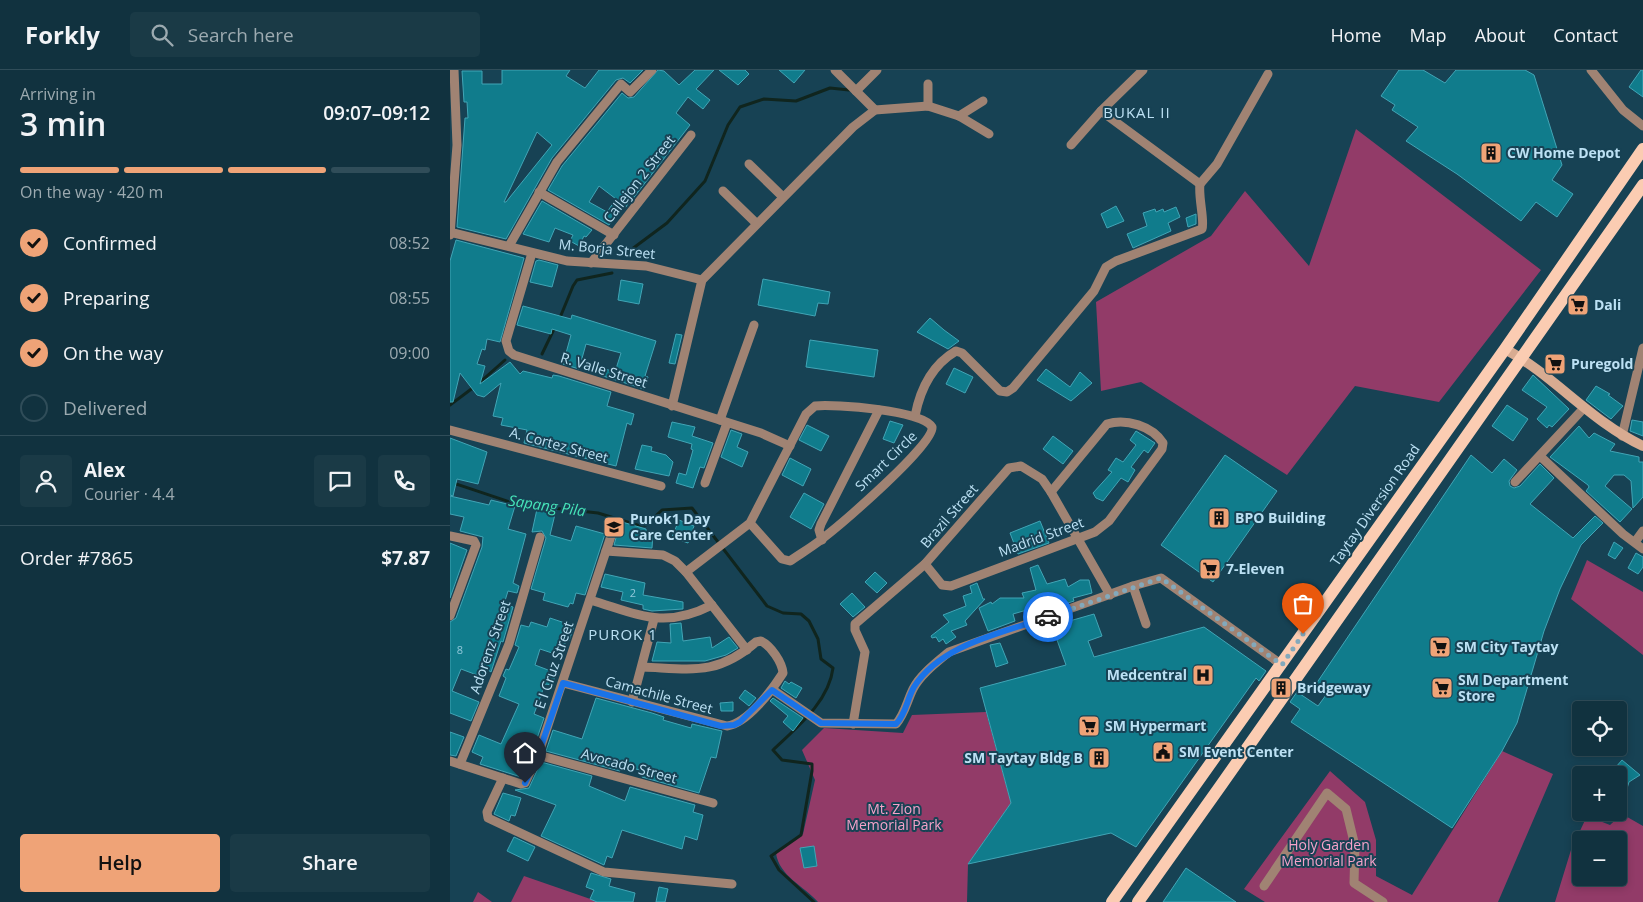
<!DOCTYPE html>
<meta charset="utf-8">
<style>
body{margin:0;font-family:"Open Sans",sans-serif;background:#1a3a46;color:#f1f3f6;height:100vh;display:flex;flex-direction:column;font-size:19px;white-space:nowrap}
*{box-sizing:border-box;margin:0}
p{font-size:16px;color:#9caab0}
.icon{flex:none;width:28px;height:28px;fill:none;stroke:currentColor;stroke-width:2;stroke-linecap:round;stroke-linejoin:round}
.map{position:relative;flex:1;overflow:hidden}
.details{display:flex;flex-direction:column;background:#11323f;width:450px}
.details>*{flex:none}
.tools{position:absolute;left:1122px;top:631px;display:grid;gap:10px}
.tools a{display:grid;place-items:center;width:55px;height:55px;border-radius:5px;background:#11323f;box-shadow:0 2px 8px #0003,0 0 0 1px #304d59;font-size:25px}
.pin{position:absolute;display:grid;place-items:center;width:42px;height:42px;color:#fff;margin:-51px -21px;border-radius:50% 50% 50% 0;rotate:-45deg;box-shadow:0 0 5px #0007}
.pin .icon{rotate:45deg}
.courier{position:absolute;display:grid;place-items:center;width:50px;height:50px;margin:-25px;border:4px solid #1a73e8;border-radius:50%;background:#fff;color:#222;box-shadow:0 1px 6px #0007}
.summary em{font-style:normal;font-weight:600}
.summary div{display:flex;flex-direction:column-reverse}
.summary{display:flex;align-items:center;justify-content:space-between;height:85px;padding:0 20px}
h1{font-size:32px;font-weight:600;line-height:38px}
.bar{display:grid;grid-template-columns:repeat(4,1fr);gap:8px 5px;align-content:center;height:60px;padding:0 20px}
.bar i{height:6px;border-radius:4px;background:#304d59}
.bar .current{background:#efa377}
.bar p{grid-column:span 4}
.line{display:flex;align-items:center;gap:12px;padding:0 20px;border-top:1px solid #304d59}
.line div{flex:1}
.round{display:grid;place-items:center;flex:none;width:52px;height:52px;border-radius:5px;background:#1a3a46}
ol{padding:0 20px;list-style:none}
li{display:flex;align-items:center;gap:15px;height:55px}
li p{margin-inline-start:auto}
li .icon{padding:5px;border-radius:50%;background:#efa377;color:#111;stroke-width:4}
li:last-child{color:#9caab0}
li i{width:28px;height:28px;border:2px solid #304d59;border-radius:50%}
.cta{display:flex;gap:10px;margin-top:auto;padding:10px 20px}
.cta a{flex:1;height:58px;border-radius:5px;background:#efa377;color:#111;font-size:20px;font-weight:600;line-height:58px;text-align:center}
.cta a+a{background:#1a3a46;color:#f1f3f6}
header{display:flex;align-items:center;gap:30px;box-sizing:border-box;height:70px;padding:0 25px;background:#11323f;border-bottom:1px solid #304d59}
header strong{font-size:24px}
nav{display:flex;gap:28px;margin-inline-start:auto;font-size:18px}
.search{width:350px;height:45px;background:#1a3a46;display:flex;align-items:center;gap:12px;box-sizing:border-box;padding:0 18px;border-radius:5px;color:#9caab0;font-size:19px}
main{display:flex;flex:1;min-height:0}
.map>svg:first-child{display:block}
</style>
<header>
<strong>Forkly</strong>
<div class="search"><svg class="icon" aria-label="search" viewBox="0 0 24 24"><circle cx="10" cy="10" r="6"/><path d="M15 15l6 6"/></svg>Search here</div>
<nav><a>Home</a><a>Map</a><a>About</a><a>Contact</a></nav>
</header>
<main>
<section class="details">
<div class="summary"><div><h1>3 min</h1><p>Arriving in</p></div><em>09:07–09:12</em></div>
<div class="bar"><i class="current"></i><i class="current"></i><i class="current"></i><i></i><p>On the way · 420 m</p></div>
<ol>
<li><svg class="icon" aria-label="check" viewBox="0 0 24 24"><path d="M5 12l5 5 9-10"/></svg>Confirmed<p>08:52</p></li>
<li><svg class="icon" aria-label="check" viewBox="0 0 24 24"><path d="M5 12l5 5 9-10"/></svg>Preparing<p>08:55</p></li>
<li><svg class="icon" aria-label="check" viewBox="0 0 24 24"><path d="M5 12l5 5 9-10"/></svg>On the way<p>09:00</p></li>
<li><i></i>Delivered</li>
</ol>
<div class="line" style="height:90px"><a class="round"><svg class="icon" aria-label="person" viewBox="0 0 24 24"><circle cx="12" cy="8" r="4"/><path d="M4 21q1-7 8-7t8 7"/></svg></a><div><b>Alex</b><p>Courier · 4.4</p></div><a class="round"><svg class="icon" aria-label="chat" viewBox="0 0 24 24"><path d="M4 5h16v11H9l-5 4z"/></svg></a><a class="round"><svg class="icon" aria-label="phone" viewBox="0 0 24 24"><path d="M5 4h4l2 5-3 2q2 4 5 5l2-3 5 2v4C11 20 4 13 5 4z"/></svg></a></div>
<div class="line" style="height:65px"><div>Order #7865</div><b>$7.87</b></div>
<div class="cta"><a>Help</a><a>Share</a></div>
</section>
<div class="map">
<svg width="1193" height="832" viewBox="0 0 1193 832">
<rect width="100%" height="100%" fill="#174254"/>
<g fill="#923b68" fill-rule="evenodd">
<polygon points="906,59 1091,200 989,332 905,316 837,405 691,312 651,321 646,232 761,166 795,121 859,196"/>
<polygon points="1137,490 1193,522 1193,585 1121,529"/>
<path d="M536,642L561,733L518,794L517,832H368C354,816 329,806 326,783L353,764L365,710L352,680L374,658L453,663L462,645Z"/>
<polygon points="1052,681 1103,704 1048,832 815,832 794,819 880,701 915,732 926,770 926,806 962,825"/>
<path d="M1172,744L1193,756V832H1105L1121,780L1137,746L1160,755ZM1131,770H1169V808H1131Z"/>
<polygon points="74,806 149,832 61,832"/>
<polygon points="28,822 42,832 23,832"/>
</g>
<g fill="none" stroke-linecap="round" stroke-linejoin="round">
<g stroke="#10251e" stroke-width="3">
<polyline points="174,185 217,153 255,111 278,55 290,37 314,29 346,31 380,18 399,20"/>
<polyline points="109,250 123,216 127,210 162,203"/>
<polyline points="92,284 105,257"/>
<polyline points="29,313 55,290"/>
<polyline points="0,335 24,317"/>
<path d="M0,412L66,434L148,443L187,455H196L212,440L242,438L317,536L333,543L351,544L359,551L368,569L371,589L383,598C379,632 346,658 323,680L332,690L362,694V701L351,765L321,786L329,800L364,832"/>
</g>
</g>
<g fill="#107c8c" stroke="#41a5b6" fill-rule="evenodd">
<path d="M52,0H120L116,6L135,18L149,0H193L180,13L173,8L166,10L102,88L56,169L7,157L15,48H18L17,32H14L12,1H32V14H52ZM87,62L102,75L56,132H54Z"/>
<path d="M208,0L214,1L229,15L245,0H264L246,19L260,30L253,39L238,27L226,43L240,55L181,131L180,130L176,137L172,135L159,155L98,120L112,96L172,23L178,28L184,27ZM149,116L166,129L157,142L139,132Z"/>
<polygon points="269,0 295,0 299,4 288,15"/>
<polygon points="329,0 355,0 344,13"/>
<polygon points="949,0 973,0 995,13 1006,0 1075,0 1084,5 1112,95 1102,110 1123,124 1107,147 1086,132 1071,151 1007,104 956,71 968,57 942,40 945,35 931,26"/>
<polygon points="1191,0 1193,0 1193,27 1179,17"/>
<polygon points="92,131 142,160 136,167 134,166 129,176 120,171 123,165 105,158 99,172 73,164"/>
<polygon points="666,136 674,151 657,158 651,144"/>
<polygon points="726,137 730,147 718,153 721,161 683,178 677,164 697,156 693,143 705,139 706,142 713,139 714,142"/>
<polygon points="746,144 746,154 738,157 736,148"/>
<polygon points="6,170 74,188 50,272 37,269 35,280 32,279 27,294 35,296 30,314 60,292 70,304 73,301 102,308 103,305 109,306 161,322 157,336 184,344 181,355 177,353 166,396 74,373 77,360 51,355 53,348 43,346 51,313 34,327 27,325 10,303 3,332 0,332 0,191"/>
<polygon points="89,190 108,195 102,217 80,212 86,191"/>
<polygon points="313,209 380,222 378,234 368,233 365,246 308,235"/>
<polygon points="171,210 193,214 189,234 168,230"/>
<polygon points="73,236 121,249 122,245 206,271 195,306 198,307 194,319 150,305 152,298 165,302 171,283 136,274 129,299 113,294 121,265 102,259 101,264 67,255"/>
<polygon points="480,248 494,260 509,271 498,279 467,262"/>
<polygon points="226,264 232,265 225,294 219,293"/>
<polygon points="360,270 428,280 424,307 356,297"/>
<polygon points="504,298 523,307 515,323 496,314"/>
<polygon points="596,299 620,317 630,302 642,313 621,331 587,310"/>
<polygon points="1083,305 1119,339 1102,357 1099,355 1097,358 1087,349 1097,337 1072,320"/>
<polygon points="1146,316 1160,324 1158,325 1173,336 1161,349 1136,330"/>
<polygon points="1057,335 1078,349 1063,371 1042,356"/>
<polygon points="1182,350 1193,352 1193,366 1180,361"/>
<polygon points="440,351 453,355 444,373 433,369"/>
<polygon points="222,352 245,357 242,366 263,373 254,398 250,397 243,418 226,413 229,403 236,405 243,380 241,379 242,374 218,367"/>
<polygon points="357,355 379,366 371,381 349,370"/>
<polygon points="1129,356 1139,368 1144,363 1165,374 1160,381 1189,387 1189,392 1193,392 1193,427 1183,438 1181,411 1174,405 1164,405 1155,416 1182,439 1170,452 1136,421 1139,417 1138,415 1100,387"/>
<polygon points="281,360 292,364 287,377 298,382 292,397 271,387"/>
<polygon points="686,361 705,373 698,383 694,380 681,397 685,400 678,412 671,408 653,431 646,428 643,423 662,402 658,400 666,388 673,392 686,375 680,370"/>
<polygon points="603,366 623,381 613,394 593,379"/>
<polygon points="0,368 37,382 28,414 7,409 3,426 0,425"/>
<polygon points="192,375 202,377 201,381 216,385 223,392 219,406 185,399"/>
<polygon points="775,385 827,421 763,512 711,475"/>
<polygon points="1021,385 1042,403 1054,389 1067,400 1059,411 1060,416 1064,418 1070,416 1090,394 1104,408 1080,434 1123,468 1145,446 1153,453 1131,475 1110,519 1094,561 1067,653 1052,681 1002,758 841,652 850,639 840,632 847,622 868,636 876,625 864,617"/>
<polygon points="340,388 361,399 353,416 332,405"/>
<polygon points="354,423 374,434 361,459 340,447"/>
<polygon points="0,426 39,435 41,430 65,436 58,459 76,464 63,513 69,516 67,523 58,521 54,534 63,537 53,572 51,571 41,602 38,600 35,608 11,599 2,621 29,632 21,651 0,643 0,552 6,548 32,477 33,467 10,461 14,447 0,444"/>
<polygon points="87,439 106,440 100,465 121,471 126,456 155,464 135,525 126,523 123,534 120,533 118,537 93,530 95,523 81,519 96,468 92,461 82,462"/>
<polygon points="162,449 196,459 196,463 203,463 202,478 164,475 167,464 163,460 159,460"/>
<polygon points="229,450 244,456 238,473 222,467"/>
<polygon points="590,451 599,473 568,484 560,463"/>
<polygon points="1164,472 1173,478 1165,489 1158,485"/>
<polygon points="0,473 17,480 0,528"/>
<polygon points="1186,483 1193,487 1193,497 1188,504 1178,498"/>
<polygon points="588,495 597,514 615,509 618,517 630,510 639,510 642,523 623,528 624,531 609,536 608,531 563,544 565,551 538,561 529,538 541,532 542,534 550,528 574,528 572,523 586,520 580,498"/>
<polygon points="425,502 437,513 427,523 415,512"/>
<polygon points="155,504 195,513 193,525 233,532 233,539 202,541 193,539 193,535 171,530 173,522 151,517"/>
<polygon points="527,513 533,529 535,529 515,551 517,555 501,561 506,567 496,574 493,569 489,572 486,567 482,568 481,566 499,552 493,545 516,536 513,526 522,523 520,516"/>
<polygon points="402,523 415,537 403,547 390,534"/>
<polygon points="644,544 652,566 638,571 644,587 754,557 816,601 809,611 806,608 686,777 661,763 518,794 561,733 530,618 616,595 602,556"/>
<polygon points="100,548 124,556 119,571 116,570 111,586 90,579 85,595 106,603 102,615 95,614 84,644 94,648 82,683 71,707 30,694 33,687 22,682 29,665 51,674 69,634 49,626 56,608 53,606 56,599 59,600 69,577 65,575 71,555 79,557 81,552 97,557"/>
<polygon points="231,553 233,571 260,567 262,578 279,567 288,578 276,585 255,591 202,591 207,572 221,573 220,554"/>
<polygon points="550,573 558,593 546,597 540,575"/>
<polygon points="830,610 833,613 826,622 823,620"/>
<polygon points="335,611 339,614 341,612 352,618 346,628 331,618"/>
<polygon points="295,620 306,628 299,636 289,628"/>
<polygon points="146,628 202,643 214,647 213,650 241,658 242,654 272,661 266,688 261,687 249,723 192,707 193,701 172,695 170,701 96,681 103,660 132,669"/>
<polygon points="323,628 353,648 343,661 333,652 338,646 320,631"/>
<polygon points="283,632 283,641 271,641 270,633"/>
<polygon points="0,662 14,667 6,686 0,685"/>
<polygon points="1172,690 1190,705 1179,712 1171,738 1169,738 1169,705 1159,705"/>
<polygon points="91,692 142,706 139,716 175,731 180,717 245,735 243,742 253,745 247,770 235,766 232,779 172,760 162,788 157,786 154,795 91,766 106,735 65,720 79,718"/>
<polygon points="53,723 71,728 65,746 61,745 59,751 44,744"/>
<polygon points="64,767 85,777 78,791 57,781"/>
<polygon points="364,776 367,796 354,798 350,778"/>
<polygon points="736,798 786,832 713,832"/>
<polygon points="141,803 161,809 159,816 185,823 183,832 147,832 140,829 144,820 136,817"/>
<polygon points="209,817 218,819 215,832 206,832"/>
</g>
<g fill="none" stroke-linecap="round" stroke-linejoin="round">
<g stroke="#a08373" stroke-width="9">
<polyline points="385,0 425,40"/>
<polyline points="1141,0 1173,40 1193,56"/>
<polyline points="478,14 478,36"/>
<polyline points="406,21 427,0"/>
<polyline points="651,41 693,0"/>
<polyline points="509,46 533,31"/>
<polyline points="299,94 333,127"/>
<polyline points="750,114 767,94 818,4"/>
<polyline points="273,121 306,153"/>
<polyline points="89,122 164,165"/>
<polyline points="0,162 117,191 196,196 252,210"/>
<polyline points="0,165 7,75 4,0"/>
<polyline points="59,176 107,92 171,14 180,22 202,0"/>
<polyline points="82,183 56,271 59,281 64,285 311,363 340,376"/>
<polyline points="141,193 241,65"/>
<polyline points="222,336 252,210 403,57 425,40 478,36 509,46 539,64"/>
<path d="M465,346C470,320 482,295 506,281L512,283L550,321L557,322L563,318L644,221L656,197L666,191L752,159C755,151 748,127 750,114L651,41L621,75"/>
<polyline points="270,350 304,255"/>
<polyline points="0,360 211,416"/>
<polyline points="1172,366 1193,278"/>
<polyline points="1090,386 1173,464 1193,479"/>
<polyline points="1065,412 1133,339"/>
<polyline points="255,413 277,353"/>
<polyline points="0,466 24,471 26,475 0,546"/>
<polyline points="372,470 369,460 371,454 429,340"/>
<polyline points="1185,472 1193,461"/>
<polyline points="156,481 213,485 225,491 236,502 297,580"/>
<path d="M475,494L492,515L501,516L645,462L659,451L712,379L713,373C702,356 676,348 657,354L601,422"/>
<path d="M236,502L300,453L356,344L365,336C385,334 472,340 482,357C485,374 390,455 372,469C362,477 350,484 340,491L332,489L300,453"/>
<polyline points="683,516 696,554"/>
<path d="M140,530C188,544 213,560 262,535"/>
<path d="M113,613L277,656C298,653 322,620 333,603C332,592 321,576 311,571L306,572C267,606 241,599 193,597"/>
<path d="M323,620L371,653L446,654C455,644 457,631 463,619C470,605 487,592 499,582L683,516L711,508L832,595"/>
<polyline points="182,632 204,549"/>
<polyline points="403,654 415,582 405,560 405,554 475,494 559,398 571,396 592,409 601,422 660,525"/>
<polyline points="88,685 263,733"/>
<polyline points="0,691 71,714 75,713 88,685 161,466"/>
<polyline points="10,694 59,574 90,467"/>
<polyline points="53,708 37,742 38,748 154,802 282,814"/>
<polyline points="814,816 877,723 896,739 905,776 904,813 933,832"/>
</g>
<path stroke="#d8ab91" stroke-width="10" d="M1055,279C1105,306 1140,351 1193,376"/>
<g stroke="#fbccb2" stroke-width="12">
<polyline points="662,832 1055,279 1193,79"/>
<path d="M688,832C858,594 1024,353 1193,115"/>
</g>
</g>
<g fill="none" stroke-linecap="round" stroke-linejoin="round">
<polyline stroke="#82a9bc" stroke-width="5" stroke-dasharray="0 9" points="598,547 711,508 832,595 853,564"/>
<path stroke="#1a73e8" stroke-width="6" d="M75,713L88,685L113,613L271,656L284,655L290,652L322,620L371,653L446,654C456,644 457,629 464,617C491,574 553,563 598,547"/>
</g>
<defs>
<g id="building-square" transform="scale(1.125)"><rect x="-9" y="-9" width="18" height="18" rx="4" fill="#efa377" stroke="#174254"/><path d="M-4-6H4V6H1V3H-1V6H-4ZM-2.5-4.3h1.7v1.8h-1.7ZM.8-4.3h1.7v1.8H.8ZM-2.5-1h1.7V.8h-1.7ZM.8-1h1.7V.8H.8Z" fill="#111"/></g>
<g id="supermarket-square" transform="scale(1.125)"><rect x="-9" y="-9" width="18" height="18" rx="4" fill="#efa377" stroke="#174254"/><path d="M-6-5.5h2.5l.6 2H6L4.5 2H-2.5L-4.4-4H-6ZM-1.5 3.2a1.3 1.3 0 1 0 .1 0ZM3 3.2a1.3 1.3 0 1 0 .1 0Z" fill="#111"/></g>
<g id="school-square" transform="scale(1.125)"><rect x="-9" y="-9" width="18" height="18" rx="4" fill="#efa377" stroke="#174254"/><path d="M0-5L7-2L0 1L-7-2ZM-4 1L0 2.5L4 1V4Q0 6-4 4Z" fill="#111"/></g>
<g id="hospital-square" transform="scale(1.125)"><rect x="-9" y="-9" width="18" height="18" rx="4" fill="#efa377" stroke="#174254"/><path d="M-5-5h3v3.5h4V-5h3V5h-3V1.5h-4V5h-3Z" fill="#111"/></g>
<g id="civic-square" transform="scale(1.125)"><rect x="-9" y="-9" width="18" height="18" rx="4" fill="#efa377" stroke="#174254"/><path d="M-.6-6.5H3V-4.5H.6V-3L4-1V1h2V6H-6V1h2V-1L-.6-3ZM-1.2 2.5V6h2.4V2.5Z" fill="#111"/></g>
</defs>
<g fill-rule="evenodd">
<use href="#building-square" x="1041" y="83"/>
<use href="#supermarket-square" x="1128" y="235"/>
<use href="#supermarket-square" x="1105" y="294"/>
<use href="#building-square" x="769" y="448"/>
<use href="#school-square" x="164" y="457"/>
<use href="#supermarket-square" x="760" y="499"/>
<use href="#supermarket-square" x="990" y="577"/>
<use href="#hospital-square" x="753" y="605"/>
<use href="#building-square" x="831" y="618"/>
<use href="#supermarket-square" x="992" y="618"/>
<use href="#supermarket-square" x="639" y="656"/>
<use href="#civic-square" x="713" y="682"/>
<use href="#building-square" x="649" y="688"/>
</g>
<g text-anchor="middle" stroke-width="4" stroke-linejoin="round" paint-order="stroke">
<g font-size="11" fill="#91c8da">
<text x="183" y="527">2</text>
<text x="10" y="584">8</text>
</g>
<g font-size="14" font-weight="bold" fill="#bce1f4" stroke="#174254" text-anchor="start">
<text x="1057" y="88">CW Home Depot</text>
<text x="1144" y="240">Dali</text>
<text x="1121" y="299">Puregold</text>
<text x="785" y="453">BPO Building</text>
<text x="180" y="454">Purok1 Day<tspan x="180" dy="16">Care Center</tspan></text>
<text x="776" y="504">7-Eleven</text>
<text x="1006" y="582">SM City Taytay</text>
<text x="737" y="610" text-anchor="end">Medcentral</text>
<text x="1008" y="615">SM Department<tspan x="1008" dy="16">Store</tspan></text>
<text x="847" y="623">Bridgeway</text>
<text x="655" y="661">SM Hypermart</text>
<text x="729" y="687">SM Event Center</text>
<text x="633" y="693" text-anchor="end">SM Taytay Bldg B</text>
</g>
<g font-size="14" fill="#bce1f4" stroke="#174254">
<text transform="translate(189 109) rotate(-52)" y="5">Callejon 2 Street</text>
<text transform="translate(157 179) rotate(6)" y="5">M. Borja Street</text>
<text transform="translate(154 300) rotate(17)" y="5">R. Valle Street</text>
<text transform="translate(109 375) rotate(15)" y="5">A. Cortez Street</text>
<text transform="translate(436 391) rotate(-44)" y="5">Smart Circle</text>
<text transform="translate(925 435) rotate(-55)" y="5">Taytay Diversion Road</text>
<text transform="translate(499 446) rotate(-49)" y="5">Brazil Street</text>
<text transform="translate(591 467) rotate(-20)" y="5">Madrid Street</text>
<text transform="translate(40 577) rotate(-71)" y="5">Adorenz Street</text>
<text transform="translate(104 595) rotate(-71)" y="5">E I Cruz Street</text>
<text transform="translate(209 625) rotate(15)" y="5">Camachile Street</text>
<text transform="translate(179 696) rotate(15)" y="5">Avocado Street</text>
</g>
<g font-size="14" fill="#f5a2c9" stroke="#174254">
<text x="444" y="744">Mt. Zion<tspan x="444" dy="16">Memorial Park</tspan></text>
<text x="879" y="780">Holy Garden<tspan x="879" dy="16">Memorial Park</tspan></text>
</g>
<g font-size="15" letter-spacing="1" fill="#bce1f4" stroke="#174254">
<text x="687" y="48">BUKAL II</text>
<text x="173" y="570">PUROK 1</text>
</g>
<g font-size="15" font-style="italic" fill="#46e4b9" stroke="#174254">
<text transform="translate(97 436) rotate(8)" y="5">Sapang Pila</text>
</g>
</g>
</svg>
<div class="tools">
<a><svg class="icon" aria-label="locate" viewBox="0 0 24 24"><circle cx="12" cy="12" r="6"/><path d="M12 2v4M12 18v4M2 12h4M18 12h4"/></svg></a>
<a>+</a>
<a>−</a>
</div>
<div class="pin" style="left:853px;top:564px;background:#ea580c"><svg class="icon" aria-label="bag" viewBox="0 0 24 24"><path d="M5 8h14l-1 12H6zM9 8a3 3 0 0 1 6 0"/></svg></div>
<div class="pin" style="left:75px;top:713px;background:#1f2937"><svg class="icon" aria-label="home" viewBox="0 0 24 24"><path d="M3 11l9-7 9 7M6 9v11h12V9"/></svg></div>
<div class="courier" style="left:598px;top:547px"><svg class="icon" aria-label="car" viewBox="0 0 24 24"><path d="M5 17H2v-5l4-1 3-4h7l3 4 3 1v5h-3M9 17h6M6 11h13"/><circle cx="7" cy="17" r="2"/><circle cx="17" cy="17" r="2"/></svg></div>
</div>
</main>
